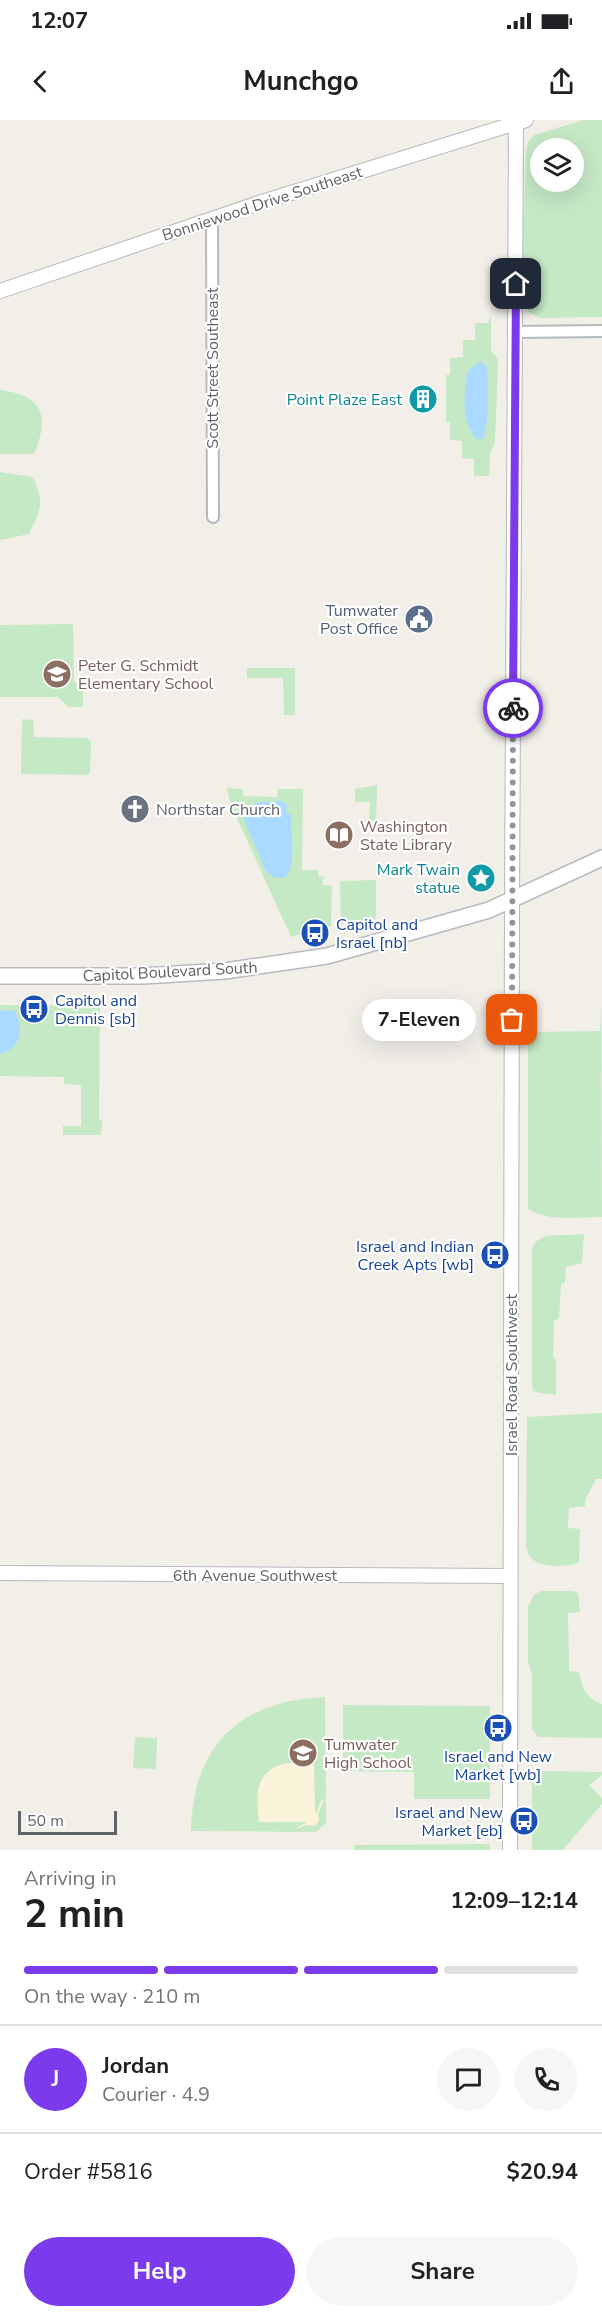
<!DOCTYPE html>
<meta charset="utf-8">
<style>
body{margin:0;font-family:"Nunito Sans",sans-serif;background:#f6f6f6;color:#202124;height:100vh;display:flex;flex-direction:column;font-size:22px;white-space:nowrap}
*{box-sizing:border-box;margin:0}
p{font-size:20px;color:#757577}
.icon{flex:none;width:33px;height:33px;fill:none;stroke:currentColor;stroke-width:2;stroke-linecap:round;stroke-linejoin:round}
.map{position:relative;height:1730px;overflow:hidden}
.details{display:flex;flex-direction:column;background:#fff;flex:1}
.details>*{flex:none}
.controls{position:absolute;left:530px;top:18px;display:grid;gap:12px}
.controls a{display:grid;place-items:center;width:54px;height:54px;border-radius:50%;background:#fff;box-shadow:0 6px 24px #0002;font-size:30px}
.scale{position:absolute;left:18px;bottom:15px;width:99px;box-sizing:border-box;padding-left:6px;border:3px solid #5f6368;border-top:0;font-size:16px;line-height:21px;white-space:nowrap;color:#5f6368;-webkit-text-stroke:4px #fff;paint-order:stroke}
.pin{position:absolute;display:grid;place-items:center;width:51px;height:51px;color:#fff;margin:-26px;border-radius:12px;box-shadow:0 3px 9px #0006}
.courier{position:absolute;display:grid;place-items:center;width:60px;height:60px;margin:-30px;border:4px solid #7c3aed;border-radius:50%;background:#fff;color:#222;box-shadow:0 2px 8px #0007}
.bubble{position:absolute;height:42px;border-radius:21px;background:#fff;box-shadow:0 6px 24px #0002;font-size:20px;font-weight:700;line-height:42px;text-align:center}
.head em{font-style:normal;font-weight:700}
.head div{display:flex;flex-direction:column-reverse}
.head{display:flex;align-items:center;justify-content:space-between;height:102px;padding:0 24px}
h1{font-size:39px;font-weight:700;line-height:45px}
.bar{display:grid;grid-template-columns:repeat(4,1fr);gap:9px 6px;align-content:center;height:72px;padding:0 24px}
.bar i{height:8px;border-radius:4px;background:#e0e0e0}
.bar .current{background:#7c3aed}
.bar p{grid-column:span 4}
.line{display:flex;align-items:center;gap:15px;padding:0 24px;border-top:2px solid #e0e0e0}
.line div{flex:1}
.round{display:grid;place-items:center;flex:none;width:63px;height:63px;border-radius:32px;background:#f6f6f6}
.cta{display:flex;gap:12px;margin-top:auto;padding:12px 24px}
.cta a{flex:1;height:69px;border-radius:36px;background:#7c3aed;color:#fff;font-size:24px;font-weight:700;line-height:69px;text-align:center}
.cta a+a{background:#f6f6f6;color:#202124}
.status{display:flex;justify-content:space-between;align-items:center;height:42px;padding:0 30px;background:#fff;direction:ltr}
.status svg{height:16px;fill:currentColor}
header{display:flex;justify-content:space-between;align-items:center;height:78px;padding:0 24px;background:#fff;font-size:27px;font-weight:700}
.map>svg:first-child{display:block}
</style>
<div class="status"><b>12:07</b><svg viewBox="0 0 49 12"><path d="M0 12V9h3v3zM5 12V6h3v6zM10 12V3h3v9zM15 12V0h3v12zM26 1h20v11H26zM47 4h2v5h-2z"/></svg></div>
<header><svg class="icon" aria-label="back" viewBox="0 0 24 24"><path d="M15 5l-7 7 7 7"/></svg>Munchgo<svg class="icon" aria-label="share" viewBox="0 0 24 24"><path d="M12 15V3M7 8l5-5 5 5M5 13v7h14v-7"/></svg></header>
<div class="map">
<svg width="602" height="1730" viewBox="0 0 602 1730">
<rect width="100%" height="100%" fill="#f1efe8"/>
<g fill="#c5e8c5" fill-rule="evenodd">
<path d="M584,0H602V197L540,198L529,192L525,184L523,127L526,33L528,22L534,15ZM540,28H573V62H540Z"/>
<polygon points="491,195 491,231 498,239 495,322 490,333 489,356 474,356 474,339 462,338 462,321 450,320 450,302 446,302 446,255 450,255 450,238 463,237 463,220 475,220 475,203 488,203"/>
<path d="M0,270C43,275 50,296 34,334H0Z"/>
<path d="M0,352L33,357C45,385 41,387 29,414L0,420Z"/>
<polygon points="73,504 74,561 83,570 83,587 68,587 58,577 0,577 0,505"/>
<polygon points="247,548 295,548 295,595 284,595 283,558 247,558"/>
<polygon points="22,599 33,600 34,617 87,618 91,622 90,652 87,655 21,654"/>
<polygon points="377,665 376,706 369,706 370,682 355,682 355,669"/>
<polygon points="227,668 243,669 243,676 277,677 278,669 303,669 302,750 318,750 318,756 324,757 322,765 332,766 331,806 291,817 231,685"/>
<polygon points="376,760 376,799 341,804 340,761"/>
<path d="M601,884L602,1097C578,1097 548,1102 528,1089V912L600,911Z"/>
<polygon points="0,885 100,886 99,999 102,1000 101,1015 63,1015 63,1006 81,1006 81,965 64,964 64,957 0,956"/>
<polygon points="584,1114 582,1143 566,1147 565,1162 561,1164 559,1198 554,1201 553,1236 556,1240 556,1275 540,1273 533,1271 532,1263 532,1130 535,1122 546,1116"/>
<path d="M602,1293V1359H596L585,1380V1386L569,1388L568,1408L580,1409L579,1442C570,1448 540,1447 532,1439C528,1435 528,1431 526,1426L527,1297Z"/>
<path d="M542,1471H573L578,1473L580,1492L568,1493L569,1551L579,1552C582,1567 586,1579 602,1584V1618L538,1617L532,1609V1555L528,1542V1486L535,1474Z"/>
<path d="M325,1577L326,1703L316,1712L191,1711C193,1624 240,1581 325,1577Z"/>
<polygon points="343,1585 490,1586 490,1679 414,1679 414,1652 343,1651"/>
<polygon points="135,1617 157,1618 156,1649 133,1648"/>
<polygon points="532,1651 602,1652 602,1655 589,1665 602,1678 602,1684 563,1730 532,1730"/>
<polygon points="490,1724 490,1730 354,1730 354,1725"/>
</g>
<path fill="#fbf3d9" d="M287,1643L314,1645L315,1692H317L322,1679L324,1680L318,1694L319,1701L315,1706L308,1705L294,1709L306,1703L305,1702H259C256,1675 254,1650 287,1643Z"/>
<g fill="#aadaff">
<path d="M480,241L487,247C488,264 489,284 487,301C486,307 484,309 485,315L482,319H476C461,300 464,275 467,252Z"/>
<path d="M282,681L287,685L286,693L291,695C291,714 296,740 287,756C278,760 273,758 266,751L242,695L249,685L262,682Z"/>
<path d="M0,890L14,891C26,908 20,929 0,934Z"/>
</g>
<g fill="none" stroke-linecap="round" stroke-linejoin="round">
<g stroke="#b5b8bc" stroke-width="14">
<g id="minor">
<polyline points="212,99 213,397"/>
<polyline points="515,212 602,211"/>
</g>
</g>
<g stroke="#b5b8bc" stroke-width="16">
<g id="tertiary">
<polyline points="0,171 262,82 526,0"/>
<polyline points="0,1453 510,1456"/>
<polyline points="510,1730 512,780 516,3"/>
</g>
</g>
<g stroke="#b6babf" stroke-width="18">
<polyline id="secondary" points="0,856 143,856 225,851 327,836 489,790 602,738"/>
</g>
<use href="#minor" stroke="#fff" stroke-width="10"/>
<use href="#tertiary" stroke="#fff" stroke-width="14"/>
<use href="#secondary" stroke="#fff" stroke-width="15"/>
</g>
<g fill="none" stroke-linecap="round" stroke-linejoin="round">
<polyline stroke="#929495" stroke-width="6" stroke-dasharray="0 10.8" points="512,900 513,588"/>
<polyline stroke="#7c3aed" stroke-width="8" points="513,588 516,164"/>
</g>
<defs>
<g id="building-disc" transform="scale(1.5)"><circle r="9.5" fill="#0f9aa8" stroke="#fff"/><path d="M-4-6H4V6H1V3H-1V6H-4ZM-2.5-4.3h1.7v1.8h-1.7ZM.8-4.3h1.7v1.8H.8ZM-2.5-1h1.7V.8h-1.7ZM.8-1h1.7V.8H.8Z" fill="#fff"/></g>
<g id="civic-disc" transform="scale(1.5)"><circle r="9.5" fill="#5c6f8a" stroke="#fff"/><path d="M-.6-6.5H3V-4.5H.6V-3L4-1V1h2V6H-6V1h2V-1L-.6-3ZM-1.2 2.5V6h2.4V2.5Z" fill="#fff"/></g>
<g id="school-disc" transform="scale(1.5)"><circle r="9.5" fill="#8d6e63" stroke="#fff"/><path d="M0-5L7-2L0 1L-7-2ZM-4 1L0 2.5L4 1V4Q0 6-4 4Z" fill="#fff"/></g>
<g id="church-disc" transform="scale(1.5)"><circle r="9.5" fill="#6b7280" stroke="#fff"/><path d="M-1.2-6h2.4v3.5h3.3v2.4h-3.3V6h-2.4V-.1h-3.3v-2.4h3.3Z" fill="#fff"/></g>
<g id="library-disc" transform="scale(1.5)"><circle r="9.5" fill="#8d6e63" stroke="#fff"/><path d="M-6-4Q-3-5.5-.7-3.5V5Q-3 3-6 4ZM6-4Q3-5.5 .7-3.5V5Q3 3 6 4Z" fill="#fff"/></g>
<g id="sight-disc" transform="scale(1.5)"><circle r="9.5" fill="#0f9aa8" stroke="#fff"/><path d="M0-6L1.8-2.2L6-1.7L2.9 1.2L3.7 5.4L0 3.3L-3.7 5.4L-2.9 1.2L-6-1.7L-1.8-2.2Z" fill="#fff"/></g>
<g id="bus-disc" transform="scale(1.5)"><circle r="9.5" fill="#1a4fb4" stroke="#fff"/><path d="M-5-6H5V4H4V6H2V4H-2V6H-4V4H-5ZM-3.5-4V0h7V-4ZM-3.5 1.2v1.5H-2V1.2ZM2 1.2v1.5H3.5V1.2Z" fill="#fff"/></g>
</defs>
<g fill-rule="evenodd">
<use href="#building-disc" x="423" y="279"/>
<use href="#civic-disc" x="419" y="499"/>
<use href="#school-disc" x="57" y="554"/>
<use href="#church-disc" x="135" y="689"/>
<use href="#library-disc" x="339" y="715"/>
<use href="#sight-disc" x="481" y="758"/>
<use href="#bus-disc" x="315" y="813"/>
<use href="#bus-disc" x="34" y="889"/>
<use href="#bus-disc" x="495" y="1135"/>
<use href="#bus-disc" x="498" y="1608"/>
<use href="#school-disc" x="303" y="1633"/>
<use href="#bus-disc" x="524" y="1701"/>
</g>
<g text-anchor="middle" stroke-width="4.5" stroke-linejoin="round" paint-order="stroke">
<g font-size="16" fill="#5f6368" stroke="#fff">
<text transform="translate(262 83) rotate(-18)" y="6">Bonniewood Drive Southeast</text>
<text transform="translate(212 248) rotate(-90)" y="6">Scott Street Southeast</text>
<text transform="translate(170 851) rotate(-3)" y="6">Capitol Boulevard South</text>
<text transform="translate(511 1255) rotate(-90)" y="6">Israel Road Southwest</text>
<text x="255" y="1461">6th Avenue Southwest</text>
</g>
<g font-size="16" fill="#0d838f" stroke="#fff" text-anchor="end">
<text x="402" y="285">Point Plaze East</text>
<text x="460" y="755">Mark Twain<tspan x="460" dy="18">statue</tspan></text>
</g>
<g font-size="16" fill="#4e5e75" stroke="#fff" text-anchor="end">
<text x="398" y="496">Tumwater<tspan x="398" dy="18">Post Office</tspan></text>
</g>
<g font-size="16" fill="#785e54" stroke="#fff" text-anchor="start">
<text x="78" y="551">Peter G. Schmidt<tspan x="78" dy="18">Elementary School</tspan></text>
<text x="360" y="712">Washington<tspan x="360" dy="18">State Library</tspan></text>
<text x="324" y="1630">Tumwater<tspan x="324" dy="18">High School</tspan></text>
</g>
<g font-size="16" fill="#5b616d" stroke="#fff" text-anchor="start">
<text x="156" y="695">Northstar Church</text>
</g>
<g font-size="16" fill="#164399" stroke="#fff" text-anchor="start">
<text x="336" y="810">Capitol and<tspan x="336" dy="18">Israel [nb]</tspan></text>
<text x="55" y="886">Capitol and<tspan x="55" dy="18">Dennis [sb]</tspan></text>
<text x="474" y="1132" text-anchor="end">Israel and Indian<tspan x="474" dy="18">Creek Apts [wb]</tspan></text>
<text x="498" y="1642" text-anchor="middle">Israel and New<tspan x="498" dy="18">Market [wb]</tspan></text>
<text x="503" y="1698" text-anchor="end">Israel and New<tspan x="503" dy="18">Market [eb]</tspan></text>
</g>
</g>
</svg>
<div class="controls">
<a><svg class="icon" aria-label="layers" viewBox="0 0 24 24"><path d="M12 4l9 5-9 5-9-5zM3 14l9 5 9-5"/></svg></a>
</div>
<div class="scale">50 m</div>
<div class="pin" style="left:512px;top:900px;background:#ea580c"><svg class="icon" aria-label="bag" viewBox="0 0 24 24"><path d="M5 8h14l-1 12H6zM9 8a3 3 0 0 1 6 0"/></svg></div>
<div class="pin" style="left:516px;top:164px;background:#1f2937"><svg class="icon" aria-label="home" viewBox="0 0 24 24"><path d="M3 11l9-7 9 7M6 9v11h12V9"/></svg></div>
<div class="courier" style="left:513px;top:588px"><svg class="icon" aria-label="bike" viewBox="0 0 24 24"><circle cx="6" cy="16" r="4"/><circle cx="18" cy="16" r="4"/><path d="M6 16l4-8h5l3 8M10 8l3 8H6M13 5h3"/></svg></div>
<div class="bubble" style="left:362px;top:879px;width:114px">7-Eleven</div>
</div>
<section class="details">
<div class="head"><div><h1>2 min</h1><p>Arriving in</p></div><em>12:09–12:14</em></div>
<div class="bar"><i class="current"></i><i class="current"></i><i class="current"></i><i></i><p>On the way · 210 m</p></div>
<div class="line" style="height:108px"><b class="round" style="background:#7c3aed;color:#fff">J</b><div><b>Jordan</b><p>Courier · 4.9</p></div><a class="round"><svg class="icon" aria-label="chat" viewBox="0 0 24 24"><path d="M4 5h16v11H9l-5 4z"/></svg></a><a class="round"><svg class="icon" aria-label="phone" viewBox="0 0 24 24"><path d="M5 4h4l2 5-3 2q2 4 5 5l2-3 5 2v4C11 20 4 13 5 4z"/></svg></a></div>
<div class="line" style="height:78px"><div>Order #5816</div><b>$20.94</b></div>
<div class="cta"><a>Help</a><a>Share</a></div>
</section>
